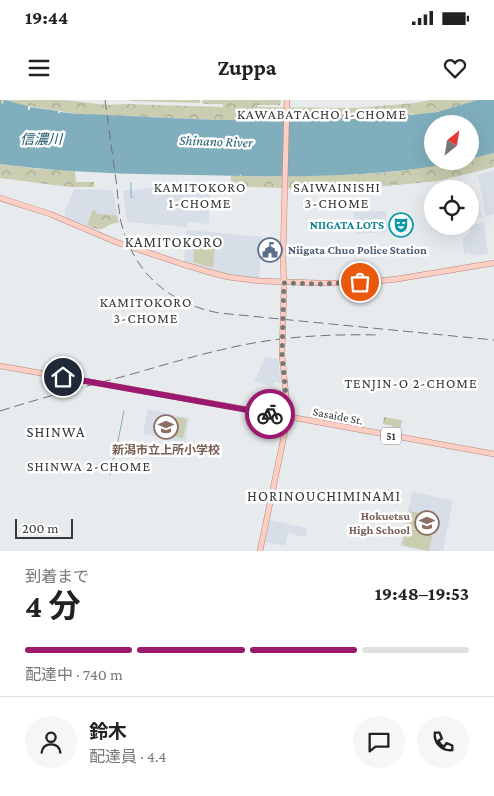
<!DOCTYPE html>
<html lang="ja">
<meta charset="utf-8">
<style>
body{margin:0;font-family:"Crimson Pro","Noto Sans JP",serif;background:#f6f6f6;color:#222;height:100vh;display:flex;flex-direction:column;font-size:19px;white-space:nowrap}
*{box-sizing:border-box;margin:0}
p{font-size:16px;color:#767676}
.icon{flex:none;width:28px;height:28px;fill:none;stroke:currentColor;stroke-width:2;stroke-linecap:round;stroke-linejoin:round}
.map{position:relative;height:451px;overflow:hidden}
.sheet{display:flex;flex-direction:column;background:#fff;flex:1}
.sheet>*{flex:none}
.needle{width:32px;rotate:30deg}
.buttons{position:absolute;left:424px;top:15px;display:grid;gap:10px}
.buttons a{display:grid;place-items:center;width:55px;height:55px;border-radius:50%;background:#fff;box-shadow:0 5px 20px #0002;font-size:25px}
.scale{position:absolute;left:15px;bottom:12px;width:58px;box-sizing:border-box;padding-left:5px;border:2px solid #373839;border-top:0;font-size:14px;line-height:18px;white-space:nowrap;color:#373839;-webkit-text-stroke:4px #fff;paint-order:stroke}
.pin{position:absolute;display:grid;place-items:center;width:42px;height:42px;color:#fff;margin:-21px;border:2px solid #fff;border-radius:50%;box-shadow:0 1px 5px #0007}
.courier{position:absolute;display:grid;place-items:center;width:50px;height:50px;margin:-25px;border:4px solid #9b1a6f;border-radius:50%;background:#fff;color:#222;box-shadow:0 1px 6px #0007}
.headline em{font-style:normal;font-weight:700}
.headline div{display:flex;flex-direction:column-reverse}
.headline{display:flex;align-items:center;justify-content:space-between;height:85px;padding:0 25px}
h1{font-size:32px;font-weight:700;line-height:38px}
.bar{display:grid;grid-template-columns:repeat(4,1fr);gap:8px 5px;align-content:center;height:60px;padding:0 25px}
.bar i{height:6px;border-radius:4px;background:#e0e0e0}
.bar .on{background:#9b1a6f}
.bar p{grid-column:span 4}
.line{display:flex;align-items:center;gap:12px;padding:0 25px;border-top:1px solid #e0e0e0}
.line div{flex:1}
.round{display:grid;place-items:center;flex:none;width:52px;height:52px;border-radius:26px;background:#f6f6f6}
.status{display:flex;justify-content:space-between;align-items:center;height:35px;padding:0 25px;background:#fff;direction:ltr}
.status svg{height:14px;fill:currentColor}
header{display:flex;justify-content:space-between;align-items:center;height:65px;padding:0 25px;background:#fff;font-size:22px;font-weight:700}
.map>svg:first-child{display:block}
</style>
<div class="status"><b>19:44</b><svg viewBox="0 0 49 12"><path d="M0 12V9h3v3zM5 12V6h3v6zM10 12V3h3v9zM15 12V0h3v12zM26 1h20v11H26zM47 4h2v5h-2z"/></svg></div>
<header><svg class="icon" aria-label="menu" viewBox="0 0 24 24"><path d="M4 6h16M4 12h16M4 18h16"/></svg>Zuppa<svg class="icon" aria-label="heart" viewBox="0 0 24 24"><path d="M12 20l-8-8c-3-5 5-10 8-4 3-6 11-1 8 4z"/></svg></header>
<div class="map">
<svg width="494" height="451" viewBox="0 0 494 451">
<defs>
<pattern id="grass-tufts" width="24" height="20" patternUnits="userSpaceOnUse" patternTransform="scale(1.25)"><rect width="24" height="20" fill="#cbcdb1"/><path d="M3 7l-1-3M5 7V3M7 7l1-3M15 17l-1-3M17 17v-4M19 17l1-3" fill="none" stroke="#a6a791"/></pattern>
<pattern id="park-crowns" width="20" height="18" patternUnits="userSpaceOnUse" patternTransform="scale(1.25)"><rect width="20" height="18" fill="#cbcdb1"/><path d="M2 6a3 3 0 1 1 6 0M12 15a3 3 0 1 1 6 0" fill="none" stroke="#a6a791"/></pattern>
</defs>
<rect width="100%" height="100%" fill="#e8ebee"/>
<g fill="#d7dee8">
<polygon points="494,70 494,114 486,116 478,75"/>
<polygon points="180,84 210,86 209,124 188,122 187,127 127,122 123,91"/>
<polygon points="76,89 113,90 119,122 111,123 104,129 97,130 66,117 64,113 73,91"/>
<polygon points="477,95 482,117 470,119 470,97"/>
<polygon points="386,111 387,132 355,134 354,112"/>
<polygon points="484,123 488,154 471,156 471,153 464,154 463,140 463,138 470,133 470,125"/>
<polygon points="188,130 262,137 259,179 221,173 185,163 184,160 186,132"/>
<polygon points="265,257 278,259 281,283 274,282 274,285 269,286 254,282"/>
<polygon points="148,309 189,318 185,343 143,334"/>
<polygon points="412,392 453,400 443,451 425,451 400,446"/>
<polygon points="270,420 307,428 305,437 288,433 285,446 265,442"/>
</g>
<polygon fill="url(#grass-tufts)" points="384,317 402,320 399,334 392,333 393,326 383,324"/>
<g fill="url(#park-crowns)">
<path d="M0,0H64L108,5L123,4L223,7V4H204L202,2L203,0H281L280,5H258L257,7L357,8L415,3L430,0H477C460,7 423,18 405,13V15L375,18V16L372,18H364L361,16V18L217,20L79,14L28,6L4,1L3,4L0,3L1,1Z"/>
<path d="M494,53V67L439,81L386,86L306,89L231,86V76H239L240,74H242V76C291,77 341,76 391,72C417,70 444,61 470,61V59Z"/>
<polygon points="0,64 40,69 75,71 76,82 94,82 94,87 69,87 0,78"/>
<path d="M93,110L96,111L97,114L116,115L119,122C102,125 105,134 87,125Z"/>
</g>
<g fill="#cbcdb1">
<polygon points="131,0 200,0 200,3 131,1"/>
<polygon points="195,138 211,139 215,144 213,168 193,162"/>
<polygon points="175,317 187,319 183,338 171,336"/>
<polygon points="409,411 436,417 429,451 402,445"/>
</g>
<path fill="#80aebd" d="M0,0H1V3L3,4L4,0L28,6V10H30V7L58,11V13L59,14L60,12L79,14H86V16L87,14L169,18L217,20L360,18L361,16L364,18H372L375,15L376,18L405,15V13L411,15L438,12L477,0H494V53L470,59V24H432V61H460C445,64 430,67 415,69C358,76 299,77 242,76L241,74H240V76C160,74 79,75 0,64Z"/>
<g fill="none" stroke-linecap="round" stroke-linejoin="round">
<g stroke="#80aebd" stroke-width="1">
<polyline points="131,83 131,97 133,97"/>
<polyline points="116,351 124,311"/>
<polyline points="110,375 115,352"/>
</g>
<g stroke="#b78579" stroke-width="6">
<g id="major">
<polyline points="0,98 50,114 116,142 182,164 209,172 228,177 260,181 318,183 360,183 397,179 494,163"/>
<polyline points="284,184 283,159 287,0"/>
<polyline points="0,266 307,320 494,354"/>
<polyline points="260,451 288,317 284,275"/>
</g>
</g>
<use href="#major" stroke="#fdcfc4" stroke-width="5"/>
<g stroke="#727375" stroke-width="1" stroke-dasharray="10 5" stroke-linecap="butt">
<path d="M105,0C109,27 112,53 116,80C118,94 118,108 121,122C133,172 169,204 219,213L494,240"/>
<path d="M0,311C41,298 83,287 125,276C164,265 203,253 243,245C288,236 334,234 379,235"/>
</g>
<g stroke="#b78579" stroke-width="6" stroke-linecap="butt">
<polyline id="major-bridge" points="284,187 282,255 284,275"/>
</g>
<use href="#major-bridge" stroke="#fdcfc4" stroke-width="5"/>
</g>
<g fill="none" stroke-linecap="round" stroke-linejoin="round">
<polyline stroke="#757778" stroke-width="5" stroke-dasharray="0 9" points="270,314 288,317 282,255 284,183 318,184 360,182"/>
<polyline stroke="#9b1a6f" stroke-width="6" points="63,277 270,314"/>
</g>
<defs>
<g id="theatre-ring" transform="scale(1.25)"><circle r="9.5" fill="#fff" stroke="#0f9aa8" stroke-width="1.5"/><path d="M-5-5.5Q0-4 5-5.5V0Q5 5 0 6Q-5 5-5 0ZM-3.3-2.5H-1v1.5H-3.3ZM1-2.5H3.3v1.5H1ZM-2.8 1Q0 5.5 2.8 1Z" fill="#0f9aa8"/></g>
<g id="civic-ring" transform="scale(1.25)"><circle r="9.5" fill="#fff" stroke="#5c6f8a" stroke-width="1.5"/><path d="M-.6-6.5H3V-4.5H.6V-3L4-1V1h2V6H-6V1h2V-1L-.6-3ZM-1.2 2.5V6h2.4V2.5Z" fill="#5c6f8a"/></g>
<g id="school-ring" transform="scale(1.25)"><circle r="9.5" fill="#fff" stroke="#8d6e63" stroke-width="1.5"/><path d="M0-5L7-2L0 1L-7-2ZM-4 1L0 2.5L4 1V4Q0 6-4 4Z" fill="#8d6e63"/></g>
</defs>
<g fill-rule="evenodd">
<use href="#theatre-ring" x="401" y="125"/>
<use href="#civic-ring" x="270" y="150"/>
<use href="#school-ring" x="166" y="327"/>
<use href="#school-ring" x="427" y="423"/>
</g>
<g text-anchor="middle" stroke-width="5" stroke-linejoin="round" paint-order="stroke">
<rect fill="#fff" stroke="#737474" stroke-width="1" x="381" y="327.5" width="20" height="17" rx="4"/>
<g font-size="11" font-weight="bold" fill="#373839">
<text x="391" y="340">51</text>
</g>
<g font-size="12" font-weight="bold" fill="#0d838f" stroke="#fff" text-anchor="end">
<text x="384" y="129">NIIGATA LOTS</text>
</g>
<g font-size="12" font-weight="bold" fill="#4e5e75" stroke="#fff" text-anchor="start">
<text x="288" y="154">Niigata Chuo Police Station</text>
</g>
<g font-size="12" fill="#373839" stroke="#fff">
<text transform="translate(338 316) rotate(11)" y="4">Sasaide St.</text>
</g>
<g font-size="12" font-weight="bold" fill="#785e54" stroke="#fff">
<text x="166" y="354">新潟市立上所小学校</text>
<text x="410" y="420" text-anchor="end">Hokuetsu<tspan x="410" dy="14">High School</tspan></text>
</g>
<g font-size="14" letter-spacing="1" fill="#373839" stroke="#fff">
<text x="322" y="19">KAWABATACHO 1-CHOME</text>
<text x="200" y="92">KAMITOKORO<tspan x="200" dy="16">1-CHOME</tspan></text>
<text x="337" y="92">SAIWAINISHI<tspan x="337" dy="16">3-CHOME</tspan></text>
<text x="146" y="207">KAMITOKORO<tspan x="146" dy="16">3-CHOME</tspan></text>
<text x="411" y="288">TENJIN-O 2-CHOME</text>
<text x="89" y="371">SHINWA 2-CHOME</text>
</g>
<g font-size="14" font-style="italic" fill="#205c6e" stroke="#fff">
<text x="41" y="44">信濃川</text>
<text transform="translate(216 41) rotate(2)" y="5">Shinano River</text>
</g>
<g font-size="15" letter-spacing="1" fill="#373839" stroke="#fff">
<text x="174" y="147">KAMITOKORO</text>
<text x="56" y="337">SHINWA</text>
<text x="324" y="401">HORINOUCHIMINAMI</text>
</g>
</g>
</svg>
<div class="buttons">
<a><svg class="needle" viewBox="-14 -14 28 28"><path d="M0-13l5 13h-10z" fill="#e53935"/><path d="M0 13l5-13h-10z" fill="#767676"/></svg></a>
<a><svg class="icon" aria-label="locate" viewBox="0 0 24 24"><circle cx="12" cy="12" r="6"/><path d="M12 2v4M12 18v4M2 12h4M18 12h4"/></svg></a>
</div>
<div class="scale">200 m</div>
<div class="pin" style="left:360px;top:182px;background:#ea580c"><svg class="icon" aria-label="bag" viewBox="0 0 24 24"><path d="M5 8h14l-1 12H6zM9 8a3 3 0 0 1 6 0"/></svg></div>
<div class="pin" style="left:63px;top:277px;background:#1f2937"><svg class="icon" aria-label="home" viewBox="0 0 24 24"><path d="M3 11l9-7 9 7M6 9v11h12V9"/></svg></div>
<div class="courier" style="left:270px;top:314px"><svg class="icon" aria-label="bike" viewBox="0 0 24 24"><circle cx="6" cy="16" r="4"/><circle cx="18" cy="16" r="4"/><path d="M6 16l4-8h5l3 8M10 8l3 8H6M13 5h3"/></svg></div>
</div>
<section class="sheet">
<div class="headline"><div><h1>4 分</h1><p>到着まで</p></div><em>19:48–19:53</em></div>
<div class="bar"><i class="on"></i><i class="on"></i><i class="on"></i><i></i><p>配達中 · 740 m</p></div>
<div class="line" style="height:90px"><a class="round"><svg class="icon" aria-label="person" viewBox="0 0 24 24"><circle cx="12" cy="8" r="4"/><path d="M4 21q1-7 8-7t8 7"/></svg></a><div><b>鈴木</b><p>配達員 · 4.4</p></div><a class="round"><svg class="icon" aria-label="chat" viewBox="0 0 24 24"><path d="M4 5h16v11H9l-5 4z"/></svg></a><a class="round"><svg class="icon" aria-label="phone" viewBox="0 0 24 24"><path d="M5 4h4l2 5-3 2q2 4 5 5l2-3 5 2v4C11 20 4 13 5 4z"/></svg></a></div>
</section>
